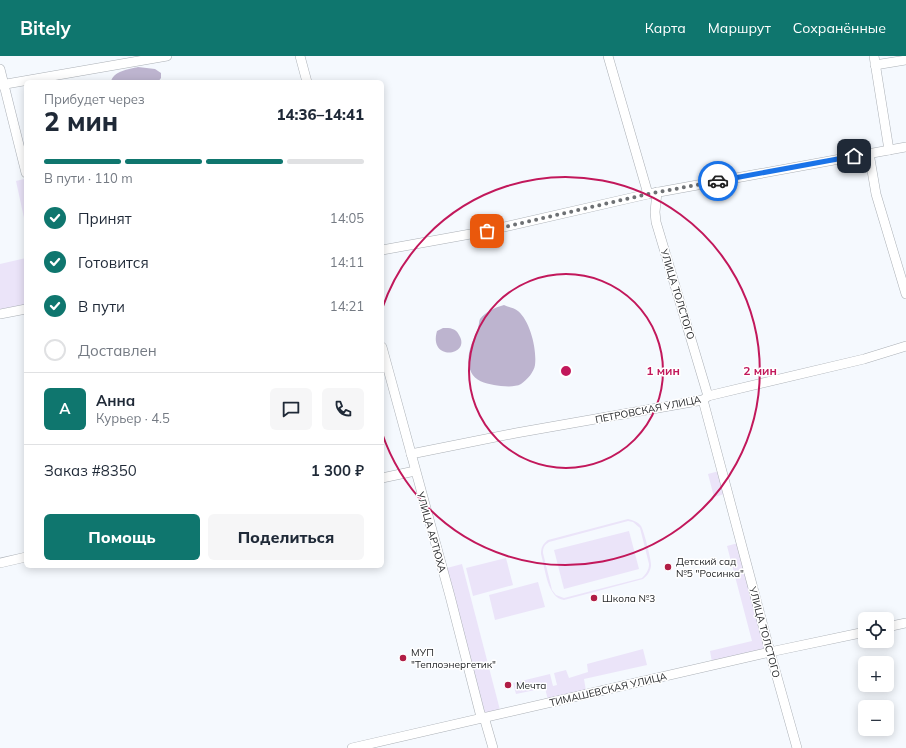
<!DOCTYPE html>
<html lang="ru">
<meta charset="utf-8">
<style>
body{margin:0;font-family:Mulish,sans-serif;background:#f6f6f7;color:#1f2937;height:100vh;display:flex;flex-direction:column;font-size:15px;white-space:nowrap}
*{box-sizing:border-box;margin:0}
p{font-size:13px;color:#747a83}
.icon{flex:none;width:22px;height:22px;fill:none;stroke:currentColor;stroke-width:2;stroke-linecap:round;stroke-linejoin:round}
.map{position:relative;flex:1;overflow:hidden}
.details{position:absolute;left:24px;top:24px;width:360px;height:488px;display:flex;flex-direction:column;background:#fff;border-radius:6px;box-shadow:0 2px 10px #0003}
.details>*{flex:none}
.controls{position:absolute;left:858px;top:556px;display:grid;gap:8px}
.controls a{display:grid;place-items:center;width:36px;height:36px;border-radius:6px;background:#fff;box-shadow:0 2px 10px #0003;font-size:20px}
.pin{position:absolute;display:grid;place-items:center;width:34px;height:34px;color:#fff;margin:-17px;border-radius:8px;box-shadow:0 2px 6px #0006}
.courier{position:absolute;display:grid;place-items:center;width:40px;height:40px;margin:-20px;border:3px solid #1a73e8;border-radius:50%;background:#fff;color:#222;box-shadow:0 1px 5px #0007}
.overview em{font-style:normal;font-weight:800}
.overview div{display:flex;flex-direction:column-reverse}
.overview{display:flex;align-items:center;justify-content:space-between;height:68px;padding:0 20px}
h1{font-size:26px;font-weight:800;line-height:30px}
.bar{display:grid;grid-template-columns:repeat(4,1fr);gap:6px 4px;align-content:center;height:48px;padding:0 20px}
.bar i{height:5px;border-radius:3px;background:#e0e1e3}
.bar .on{background:#0f766e}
.bar p{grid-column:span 4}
.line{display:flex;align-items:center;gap:10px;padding:0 20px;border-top:1px solid #e0e1e3}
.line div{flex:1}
.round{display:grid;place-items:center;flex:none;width:42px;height:42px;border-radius:6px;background:#f6f6f7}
ol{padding:0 20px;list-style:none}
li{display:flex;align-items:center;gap:12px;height:44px}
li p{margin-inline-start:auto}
li .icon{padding:4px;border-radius:50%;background:#0f766e;color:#fff;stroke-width:4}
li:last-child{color:#747a83}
li i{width:22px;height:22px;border:2px solid #e0e1e3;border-radius:50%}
.cta{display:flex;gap:8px;margin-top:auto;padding:8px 20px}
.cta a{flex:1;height:46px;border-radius:6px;background:#0f766e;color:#fff;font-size:16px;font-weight:800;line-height:46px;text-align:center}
.cta a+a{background:#f6f6f7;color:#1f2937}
header{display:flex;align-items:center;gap:24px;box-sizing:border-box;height:56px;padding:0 20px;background:#0f766e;color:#fff}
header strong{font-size:19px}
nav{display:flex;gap:22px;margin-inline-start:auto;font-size:14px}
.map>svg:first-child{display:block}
</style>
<header>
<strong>Bitely</strong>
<nav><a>Карта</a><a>Маршрут</a><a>Сохранённые</a></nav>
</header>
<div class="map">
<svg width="906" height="692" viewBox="0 0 906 692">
<rect width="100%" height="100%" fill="#f5f9fe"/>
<g fill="#ebe4f9" fill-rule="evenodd">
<polygon points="24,123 26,130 26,171 16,125"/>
<polygon points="26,202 26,249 0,255 0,208"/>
<polygon points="719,415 725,438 714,441 708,418"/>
<path d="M628,463C633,464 638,466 641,470C644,475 652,506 651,510C650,516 647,520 643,523L564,544C547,542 545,511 541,498C541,491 543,488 548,484ZM628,465L633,466L640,472L649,508C649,514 646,518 642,522L564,542L556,539L552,534L543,497C543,492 544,489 549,486Z"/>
<polygon points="629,475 639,513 564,533 554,494"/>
<polygon points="738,487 766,594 712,606 710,595 752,585 727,490"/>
<polygon points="506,502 513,529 473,540 466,512"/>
<polygon points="462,508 500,654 485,658 447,512"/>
<polygon points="538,526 545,551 495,564 489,539"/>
<polygon points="643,593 647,609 584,623 586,635 548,644 545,632 516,638 513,627 550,618 553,630 557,629 554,617 566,614 569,622 588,616 587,608"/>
</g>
<g fill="#bdb4cf">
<path d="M138,11L155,13L161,17V22L158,26H111C113,15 129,13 138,11Z"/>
<path d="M504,249C508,251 514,252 518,255C530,265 537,293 535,309C534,316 527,324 521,328C514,332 501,330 494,329C485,327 475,325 471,316C464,301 473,285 478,272C479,269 479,265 480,263C485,256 496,251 504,249Z"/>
<path d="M443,272C450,272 456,272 459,279C472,300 428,306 437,275Z"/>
</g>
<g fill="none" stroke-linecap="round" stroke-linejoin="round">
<g stroke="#abb0b6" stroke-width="10">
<g id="minor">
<polyline points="300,0 307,26"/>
<polyline points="608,0 648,138"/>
<polyline points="874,0 889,94"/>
<polyline points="875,9 906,4"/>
<polyline points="0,13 26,117"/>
<polyline points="0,29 167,0"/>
<polyline points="869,97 876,138 906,238"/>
<polyline points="657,136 655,156 656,166 708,340"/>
<polyline points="382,194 487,175 648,138 906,91"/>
<polyline points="0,258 26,253"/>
<polyline points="382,291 450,540 481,661"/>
<polyline points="703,344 770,596 797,692"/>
<polyline points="411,398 516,377 703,344 708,340 864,303 906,290"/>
<polyline points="382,422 415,415"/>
<polyline points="0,507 26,501"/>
<polyline points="887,571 906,567"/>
<polyline points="484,661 493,692"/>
<polyline points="352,692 770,596 865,576"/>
</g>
</g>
<use href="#minor" stroke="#fff" stroke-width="9"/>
</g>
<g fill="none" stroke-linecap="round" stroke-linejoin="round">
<polyline stroke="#6e7174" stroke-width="4" stroke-dasharray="0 7.2" points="487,175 648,138 718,125"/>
<polyline stroke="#1a73e8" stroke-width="5" points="718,125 854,100"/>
</g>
<g fill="none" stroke="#c2185b" stroke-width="2">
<circle cx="566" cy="315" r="97"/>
<path d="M382 253A194 194 0 1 1 382 377"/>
</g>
<g fill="#b01d45" stroke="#fff" stroke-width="1.5">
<circle cx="668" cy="511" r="4"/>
<circle cx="594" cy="542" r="4"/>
<circle cx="403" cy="602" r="4"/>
<circle cx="508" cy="629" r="4"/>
</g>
<g text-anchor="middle" stroke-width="3" stroke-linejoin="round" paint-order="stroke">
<g font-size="10" fill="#26282a" stroke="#fff">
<text transform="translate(678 238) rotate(73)" y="4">УЛИЦА ТОЛСТОГО</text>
<text transform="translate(648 353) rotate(-11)" y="4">ПЕТРОВСКАЯ УЛИЦА</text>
<text transform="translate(432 476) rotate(74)" y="4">УЛИЦА АРТЮХА</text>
<text transform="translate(765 576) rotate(75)" y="4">УЛИЦА ТОЛСТОГО</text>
<text transform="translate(608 633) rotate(-13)" y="4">ТИМАШЕВСКАЯ УЛИЦА</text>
</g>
<g font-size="10" fill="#26282a" stroke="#fff" text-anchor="start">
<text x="676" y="509">Детский сад<tspan x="676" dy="12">№5 "Росинка"</tspan></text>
<text x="602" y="546">Школа №3</text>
<text x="411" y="600">МУП<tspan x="411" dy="12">"Теплоэнергетик"</tspan></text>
<text x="516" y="633">Мечта</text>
</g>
</g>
<circle cx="566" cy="315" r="6" fill="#c2185b" stroke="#fff" stroke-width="2"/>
<g font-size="12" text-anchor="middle" font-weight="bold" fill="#c2185b" stroke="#fff" stroke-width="3" stroke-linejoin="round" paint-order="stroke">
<text x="663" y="319">1 мин</text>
<text x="760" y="319">2 мин</text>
</g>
</svg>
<div class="controls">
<a><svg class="icon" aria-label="locate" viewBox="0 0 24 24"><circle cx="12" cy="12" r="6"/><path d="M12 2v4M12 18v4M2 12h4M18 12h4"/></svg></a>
<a>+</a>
<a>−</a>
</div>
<div class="pin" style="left:487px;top:175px;background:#ea580c"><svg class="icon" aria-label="bag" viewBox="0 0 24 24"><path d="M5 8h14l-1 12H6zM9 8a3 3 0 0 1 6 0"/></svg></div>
<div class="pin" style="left:854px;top:100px;background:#1f2937"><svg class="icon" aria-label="home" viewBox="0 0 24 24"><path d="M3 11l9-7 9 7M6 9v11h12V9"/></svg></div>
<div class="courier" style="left:718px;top:125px"><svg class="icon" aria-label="car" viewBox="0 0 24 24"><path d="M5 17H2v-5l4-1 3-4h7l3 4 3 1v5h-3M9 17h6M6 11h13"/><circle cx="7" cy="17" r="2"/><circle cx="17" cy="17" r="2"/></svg></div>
<section class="details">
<div class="overview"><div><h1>2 мин</h1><p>Прибудет через</p></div><em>14:36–14:41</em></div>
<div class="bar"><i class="on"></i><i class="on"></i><i class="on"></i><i></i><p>В пути · 110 m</p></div>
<ol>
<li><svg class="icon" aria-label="check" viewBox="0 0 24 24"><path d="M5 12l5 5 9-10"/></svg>Принят<p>14:05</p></li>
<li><svg class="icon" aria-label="check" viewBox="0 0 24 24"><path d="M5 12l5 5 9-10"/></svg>Готовится<p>14:11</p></li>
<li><svg class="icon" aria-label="check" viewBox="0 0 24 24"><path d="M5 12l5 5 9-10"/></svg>В пути<p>14:21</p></li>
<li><i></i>Доставлен</li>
</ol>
<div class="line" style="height:72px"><b class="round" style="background:#0f766e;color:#fff">А</b><div><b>Анна</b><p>Курьер · 4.5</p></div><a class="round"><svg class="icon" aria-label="chat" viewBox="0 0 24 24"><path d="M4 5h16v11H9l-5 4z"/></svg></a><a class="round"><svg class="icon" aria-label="phone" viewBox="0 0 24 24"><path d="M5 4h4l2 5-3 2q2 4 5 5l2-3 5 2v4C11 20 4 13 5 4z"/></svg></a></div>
<div class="line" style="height:52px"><div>Заказ #8350</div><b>1 300 ₽</b></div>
<div class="cta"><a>Помощь</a><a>Поделиться</a></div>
</section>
</div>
